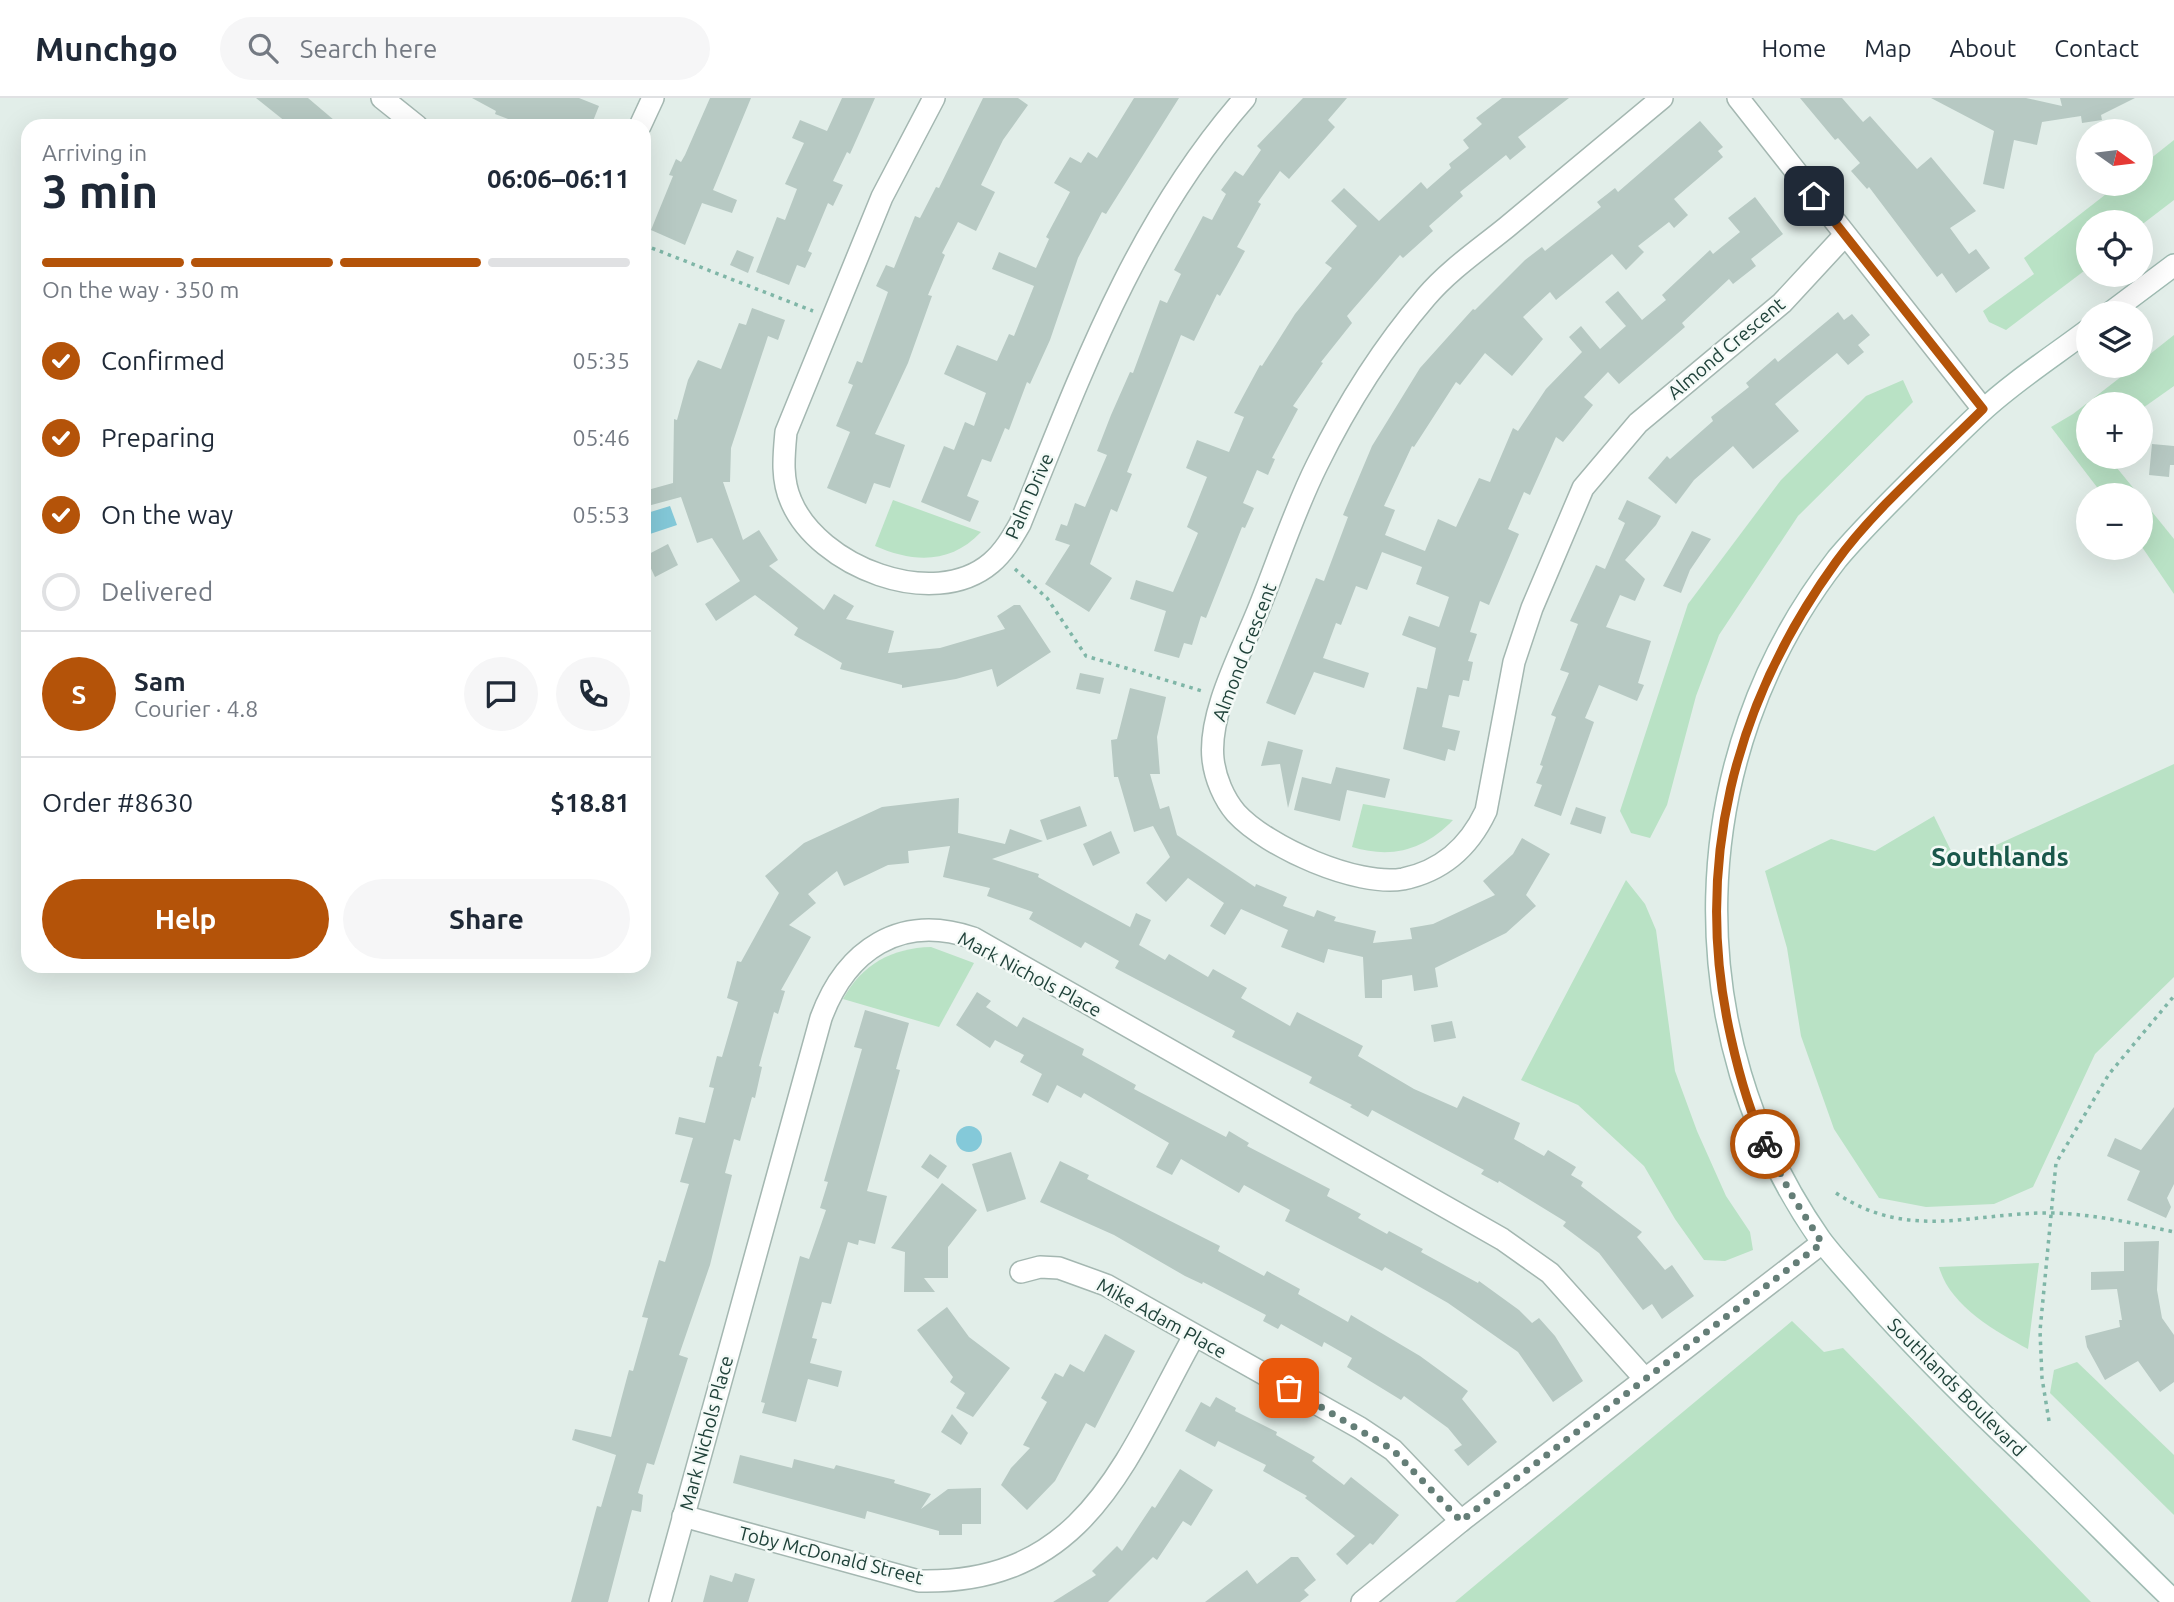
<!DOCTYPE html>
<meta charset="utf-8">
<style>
body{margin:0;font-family:Ubuntu,sans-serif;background:#f6f6f7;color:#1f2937;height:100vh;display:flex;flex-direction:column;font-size:26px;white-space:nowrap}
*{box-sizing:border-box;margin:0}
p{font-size:23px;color:#747a83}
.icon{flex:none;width:38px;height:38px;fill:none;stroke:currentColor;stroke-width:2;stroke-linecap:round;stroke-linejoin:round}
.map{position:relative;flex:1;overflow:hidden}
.side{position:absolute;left:21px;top:21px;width:630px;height:854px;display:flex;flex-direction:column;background:#fff;border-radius:21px;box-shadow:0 7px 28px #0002}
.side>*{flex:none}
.needle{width:46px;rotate:104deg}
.buttons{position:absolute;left:2076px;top:21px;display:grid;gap:14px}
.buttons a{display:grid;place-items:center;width:77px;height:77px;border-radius:50%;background:#fff;box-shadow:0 7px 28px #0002;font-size:35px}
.pin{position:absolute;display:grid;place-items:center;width:60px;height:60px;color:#fff;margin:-30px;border-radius:14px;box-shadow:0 4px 10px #0006}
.courier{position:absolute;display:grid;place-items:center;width:70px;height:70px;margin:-35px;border:5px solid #b45309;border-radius:50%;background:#fff;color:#222;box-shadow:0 2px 9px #0007}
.headline em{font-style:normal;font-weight:700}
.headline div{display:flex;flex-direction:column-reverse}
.headline{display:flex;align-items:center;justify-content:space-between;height:119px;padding:0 21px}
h1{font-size:46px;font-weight:700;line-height:52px}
.bar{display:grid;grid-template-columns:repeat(4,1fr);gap:10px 7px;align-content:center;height:84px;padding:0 21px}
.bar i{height:9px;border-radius:5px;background:#e0e1e3}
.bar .active{background:#b45309}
.bar p{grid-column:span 4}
.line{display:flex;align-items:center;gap:18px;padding:0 21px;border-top:2px solid #e0e1e3}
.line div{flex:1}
.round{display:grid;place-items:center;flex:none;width:74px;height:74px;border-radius:37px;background:#f6f6f7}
ol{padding:0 21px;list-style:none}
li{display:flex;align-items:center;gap:21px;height:77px}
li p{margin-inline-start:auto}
li .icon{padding:7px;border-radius:50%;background:#b45309;color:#fff;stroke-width:4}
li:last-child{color:#747a83}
li i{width:38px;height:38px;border:4px solid #e0e1e3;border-radius:50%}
.action{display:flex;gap:14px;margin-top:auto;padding:14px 21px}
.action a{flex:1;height:80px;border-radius:42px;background:#b45309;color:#fff;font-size:28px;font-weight:700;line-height:80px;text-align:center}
.action a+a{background:#f6f6f7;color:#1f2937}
header{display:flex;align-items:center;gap:42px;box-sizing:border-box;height:98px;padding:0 35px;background:#fff;border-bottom:2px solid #e0e1e3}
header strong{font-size:33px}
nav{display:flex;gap:38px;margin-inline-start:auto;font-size:24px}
.search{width:490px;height:63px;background:#f6f6f7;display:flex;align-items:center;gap:18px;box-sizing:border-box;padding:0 24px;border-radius:38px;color:#747a83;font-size:26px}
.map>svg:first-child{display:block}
</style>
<header>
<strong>Munchgo</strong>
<div class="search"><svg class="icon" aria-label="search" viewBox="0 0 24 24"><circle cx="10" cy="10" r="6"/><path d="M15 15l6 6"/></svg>Search here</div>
<nav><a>Home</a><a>Map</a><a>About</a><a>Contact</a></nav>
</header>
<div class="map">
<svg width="2174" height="1504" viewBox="0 0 2174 1504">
<rect width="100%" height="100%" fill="#e2eee9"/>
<g fill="#b9e2c5">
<polygon points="2174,42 2174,102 2140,128 2140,124 2088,124 2088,170 2006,232 1989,224 1983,213 2034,176 2024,160 2119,86 2140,86 2140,69"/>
<polygon points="2174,237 2174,288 2140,312 2140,306 2088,306 2088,359 2108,359 2139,397 2103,397 2051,329 2073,316 2135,268 2140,268 2140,264"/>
<polygon points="1903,282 1913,304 1798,418 1719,537 1696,598 1667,707 1650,740 1631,735 1620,713 1688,506 1781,382 1866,298"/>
<polygon points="2140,399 2174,441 2174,496 2140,446"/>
<path d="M893,402L981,434C951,466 914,465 875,448Z"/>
<polygon points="2174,666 2174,879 2095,956 2033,1089 1994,1106 1926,1109 1879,1100 1834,1031 1801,938 1787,850 1765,773 1831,741 1875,753 1934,718 1957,765"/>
<path d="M1363,706L1453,722C1424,752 1392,761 1352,749Z"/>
<polygon points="1626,782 1645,806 1656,832 1675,973 1697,1033 1726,1098 1750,1134 1753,1152 1725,1163 1704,1162 1675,1121 1644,1068 1578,1007 1521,982"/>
<path d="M931,849L974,865L939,929L843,901C862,866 892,850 931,849Z"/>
<path d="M2039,1165L2028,1251C1995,1233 1950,1208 1939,1169Z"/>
<polygon points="1792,1223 1824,1254 1843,1250 2091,1504 1455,1504"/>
<polygon points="2077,1264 2174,1357 2174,1417 2050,1295 2054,1272"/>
</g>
<g fill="#84c9d9">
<polygon points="670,408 677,427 644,438 644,416"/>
<circle cx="969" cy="1041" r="13"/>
</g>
<g fill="#b7c9c3">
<polygon points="256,0 308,0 341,28 291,28"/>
<polygon points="472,0 579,0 599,8 591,28 527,28 495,16 496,13"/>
<polygon points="710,0 751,0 713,92 737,102 732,115 702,105 685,147 651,132 673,78 669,77 676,61 681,64 685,57"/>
<polygon points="842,0 875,0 850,56 847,54 833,83 843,87 833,108 828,105 808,153 812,155 805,170 797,167 789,187 756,174 777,119 785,122 797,91 785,86 804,45 792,40 800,22 827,33"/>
<polygon points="983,0 1018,0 1028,7 1003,42 981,87 995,94 976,133 958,124 942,155 945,157 928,197 932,198 908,265 875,336 905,347 890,390 874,385 866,406 827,390 850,334 836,328 853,287 848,285 857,263 862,265 888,194 876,188 886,167 894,170 915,118 920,120 936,89 939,90"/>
<polygon points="1134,0 1179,0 1106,116 1102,114 1078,160 1050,242 1030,286 1027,284 1009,332 1005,330 991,364 982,361 967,398 979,403 970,424 921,404 944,348 954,352 965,324 974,328 986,295 944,276 957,247 997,263 1009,236 1014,238 1034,188 992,171 999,154 1036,170 1049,141 1046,139 1070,94 1054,85 1070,59 1081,65 1088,54 1097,60"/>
<polygon points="1303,0 1347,0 1328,22 1335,29 1289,81 1280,73 1258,104 1261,106 1237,149 1245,153 1220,198 1217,196 1194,243 1181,237 1127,374 1132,376 1117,414 1111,411 1090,466 1112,480 1089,514 1045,486 1070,447 1055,442 1061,426 1067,428 1075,405 1085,409 1107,357 1097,353 1111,317 1130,274 1133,275 1160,202 1167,205 1181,176 1174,172 1203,118 1212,122 1226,96 1221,92 1235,73 1243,78 1261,52 1257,48"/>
<polygon points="1502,0 1569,0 1518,39 1526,49 1510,62 1506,57 1460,94 1463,98 1429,128 1433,133 1403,160 1400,157 1347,218 1352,225 1321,264 1323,265 1293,308 1298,311 1272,360 1275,361 1268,377 1257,372 1243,405 1254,410 1245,430 1242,429 1206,520 1201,518 1192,547 1184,545 1179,560 1154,553 1166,513 1130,501 1136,482 1173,494 1198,435 1187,429 1207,379 1186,370 1197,342 1229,354 1244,319 1234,315 1260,267 1262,268 1295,216 1332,170 1325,165 1357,128 1331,103 1344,90 1379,123 1421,84 1427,91 1451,70 1449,66 1469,50 1463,42 1482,26 1476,20"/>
<polygon points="1800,0 1842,0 1863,24 1870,18 1917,71 1931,59 1976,113 1950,130 1969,156 1976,151 1990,170 1956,195 1942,175 1937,179 1869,89 1867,91 1851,73 1860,65 1838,40 1835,42"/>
<polygon points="1931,0 2026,0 2062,8 2060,0 2135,0 2101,17 2102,22 2082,25 2081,18 2042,24 2037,47 2014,42 2004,91 1983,86 1994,33"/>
<polygon points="1700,23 1723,49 1718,53 1723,59 1674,101 1688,117 1674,130 1669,124 1638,148 1644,154 1626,172 1612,156 1556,202 1550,194 1523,219 1543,241 1512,278 1485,255 1460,287 1456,284 1414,349 1412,348 1384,408 1395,412 1385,437 1425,453 1438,421 1456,429 1479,380 1490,384 1513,330 1518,333 1546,291 1582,254 1569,239 1581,228 1600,251 1626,228 1605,204 1618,193 1642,222 1666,202 1662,197 1710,152 1713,156 1740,134 1728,120 1755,99 1783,136 1751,161 1756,168 1733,186 1729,181 1682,225 1685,229 1619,286 1608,274 1584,299 1593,307 1563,344 1556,339 1530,397 1524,394 1508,431 1519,436 1489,507 1480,503 1470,534 1477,536 1468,563 1473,564 1469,583 1463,582 1459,599 1449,597 1442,629 1460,633 1455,653 1448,651 1445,663 1403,651 1417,589 1427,591 1436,550 1402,537 1409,518 1439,529 1449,499 1416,486 1422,469 1382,454 1367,492 1356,488 1341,527 1336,525 1323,560 1369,575 1364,590 1314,574 1295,617 1266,605 1316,480 1324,483 1348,419 1343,417 1372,348 1420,270 1473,211 1475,212 1525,162 1542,149 1545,153 1601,109 1597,104 1615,90 1618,94"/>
<polygon points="737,152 754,159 748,175 730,167"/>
<polygon points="752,210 785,222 778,242 768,238 731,350 730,384 723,384 743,442 759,432 778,462 769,468 824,512 834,496 854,508 846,521 894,533 888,555 940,550 1005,531 997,518 1014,507 1020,507 1051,554 997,589 992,571 956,581 902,590 902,587 840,571 842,565 794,537 798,530 755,497 716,523 705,506 740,483 712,440 697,445 681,399 644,409 644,393 673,385 674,321 677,322 688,282 698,262 721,271 739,225 746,227"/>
<polygon points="1838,214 1844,222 1852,216 1870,237 1858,247 1864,254 1848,267 1837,255 1775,306 1799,333 1753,371 1733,348 1694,382 1676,406 1648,380 1667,358 1670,361 1713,323 1711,319 1749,289 1746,285 1775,260 1778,264"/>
<polygon points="2152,346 2174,348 2174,367 2170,367 2169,379 2149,377"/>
<polygon points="1627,402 1661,418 1656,427 1625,462 1645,481 1635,503 1620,497 1606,529 1651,543 1638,585 1644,587 1637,603 1599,587 1585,620 1594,624 1561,718 1534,708 1542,687 1536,685 1543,668 1540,667 1556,619 1551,617 1569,575 1560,572 1578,526 1570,523 1596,467 1605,471 1625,425 1618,421"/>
<polygon points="1692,433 1711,441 1690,472 1681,495 1663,488"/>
<polygon points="668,446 678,467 655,479 645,458"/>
<polygon points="1080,575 1104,580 1100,596 1076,591"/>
<polygon points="1130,590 1166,599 1157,639 1160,676 1150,676 1160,711 1169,708 1177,737 1255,789 1256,786 1287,799 1283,808 1314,819 1317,812 1336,819 1334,823 1376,833 1373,845 1412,841 1410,830 1433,826 1495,797 1483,783 1513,756 1522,740 1550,756 1526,797 1536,808 1506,835 1435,870 1438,889 1414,893 1412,877 1382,882 1382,900 1365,900 1363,859 1328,851 1324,865 1281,849 1288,832 1241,811 1225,837 1210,828 1224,805 1188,780 1166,804 1146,785 1170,759 1153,728 1134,734 1118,679 1114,679 1111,642 1117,641"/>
<polygon points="1268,643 1303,652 1288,710 1280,666 1261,668"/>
<polygon points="1336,669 1390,681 1385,700 1347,692 1340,723 1294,712 1302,679 1331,686"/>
<polygon points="959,700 958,735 1005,746 1010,731 1043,743 992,761 1039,776 1038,779 1130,829 1136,815 1151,822 1139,847 1165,862 1169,856 1208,879 1213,871 1247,890 1241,900 1290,928 1297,914 1363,948 1358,958 1414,991 1457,1010 1463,998 1520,1025 1514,1041 1544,1058 1548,1052 1576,1069 1571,1077 1583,1084 1581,1088 1642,1134 1637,1139 1665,1172 1672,1167 1694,1198 1662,1221 1652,1206 1643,1212 1599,1155 1563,1128 1566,1124 1499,1083 1498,1085 1481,1076 1484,1072 1372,1012 1368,1019 1350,1009 1352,1007 1309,985 1312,979 1232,939 1235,933 1115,870 1119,863 1085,844 1081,850 1029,821 1033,814 987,798 990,790 943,779 950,748 908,753 909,765 888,767 844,788 837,773 808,796 816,805 789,827 811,839 781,892 785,893 778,916 774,914 759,968 762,969 755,1000 752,999 740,1043 734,1041 725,1075 732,1077 710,1167 679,1257 688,1260 654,1367 647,1365 638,1395 643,1397 641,1414 632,1412 608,1504 571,1504 597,1408 601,1409 616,1357 572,1342 575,1331 611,1339 629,1272 633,1273 648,1220 642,1219 659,1162 665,1164 689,1086 680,1084 693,1040 675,1036 679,1019 705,1025 714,990 709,989 717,958 722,959 738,904 727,900 737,863 741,864 779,795 765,778 804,745 882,709"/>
<polygon points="1080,708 1087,728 1047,742 1040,722"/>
<polygon points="1576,709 1606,719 1601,736 1570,726"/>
<polygon points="1111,733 1120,755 1093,768 1083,746"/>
<polygon points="977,894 991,903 986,909 1017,929 1023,919 1084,951 1082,957 1136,987 1134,991 1226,1039 1229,1033 1249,1045 1247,1048 1330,1091 1327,1098 1361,1116 1358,1120 1387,1136 1389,1133 1423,1151 1421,1154 1478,1185 1479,1183 1519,1212 1532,1225 1539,1220 1555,1238 1583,1283 1553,1304 1518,1254 1448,1205 1385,1169 1382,1173 1285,1123 1290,1112 1244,1087 1239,1095 1181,1061 1172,1077 1156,1069 1169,1045 1084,995 1081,1000 1057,987 1048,1005 1032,997 1042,976 1020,964 1024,957 995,942 990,950 956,927"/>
<polygon points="865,912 909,925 896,971 900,972 867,1093 887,1098 875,1146 859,1142 858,1147 848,1144 831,1206 822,1204 812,1240 817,1241 810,1265 842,1273 838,1289 808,1281 796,1324 762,1315 765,1305 761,1304 800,1158 809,1161 826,1112 820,1110 828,1084 824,1083 862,951 854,949"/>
<polygon points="1452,923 1456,940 1434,944 1431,927"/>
<polygon points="2174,1009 2174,1086 2167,1100 2171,1109 2166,1120 2127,1102 2140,1073 2107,1058 2115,1040 2141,1052"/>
<polygon points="1011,1054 1026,1101 987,1114 972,1066"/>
<polygon points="930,1056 947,1068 938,1081 921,1069"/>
<polygon points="1060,1063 1089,1077 1087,1081 1220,1148 1218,1153 1264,1178 1267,1173 1300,1191 1298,1196 1348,1224 1351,1217 1420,1258 1468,1293 1462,1301 1497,1344 1468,1368 1454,1352 1462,1347 1448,1330 1404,1298 1401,1302 1347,1269 1352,1260 1324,1244 1322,1249 1281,1226 1278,1231 1263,1223 1266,1217 1203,1184 1202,1186 1185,1178 1114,1137 1040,1104"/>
<polygon points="942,1085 977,1112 948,1149 948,1180 924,1180 935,1194 904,1194 905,1154 891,1150"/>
<polygon points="2159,1143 2157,1192 2162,1220 2174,1237 2174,1284 2160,1294 2138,1263 2105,1282 2087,1249 2085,1238 2120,1229 2119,1222 2122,1222 2117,1191 2091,1192 2091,1174 2124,1173 2124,1144"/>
<polygon points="947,1209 969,1239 1010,1270 973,1319 956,1310 965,1295 950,1284 953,1279 917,1232"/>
<polygon points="1105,1236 1135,1253 1095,1330 1086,1325 1055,1383 1027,1412 1001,1387 1011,1370 1030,1350 1023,1347 1047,1304 1041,1300 1055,1275 1063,1279 1070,1266 1084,1274"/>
<polygon points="1216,1299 1236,1310 1235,1313 1277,1334 1276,1337 1315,1359 1312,1363 1344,1387 1351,1379 1399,1417 1373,1447 1370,1445 1347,1467 1336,1456 1355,1438 1305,1400 1307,1398 1263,1373 1266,1367 1218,1343 1215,1349 1185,1333 1201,1304 1210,1309"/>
<polygon points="952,1316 968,1335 961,1347 941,1334"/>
<polygon points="740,1357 792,1370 794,1361 834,1371 836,1367 895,1382 894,1385 931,1396 921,1411 948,1391 981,1390 981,1426 962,1426 962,1437 939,1437 939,1433 867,1413 865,1421 733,1385"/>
<polygon points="1180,1371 1213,1392 1191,1428 1183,1423 1157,1462 1153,1459 1108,1504 1053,1504 1096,1477 1092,1473 1117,1448 1122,1453 1152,1408 1155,1410"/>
<polygon points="1291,1459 1298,1459 1316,1482 1304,1492 1309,1497 1300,1504 1205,1504 1247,1472 1257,1486"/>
<polygon points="735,1475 755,1481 748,1504 703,1504 710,1477 732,1484"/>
</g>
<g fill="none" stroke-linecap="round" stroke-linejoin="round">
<g stroke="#a4b7b1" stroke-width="24">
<g id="street">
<polyline points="382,0 417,28"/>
<path d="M934,0L882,99L786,334C784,356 781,381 791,403C818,468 933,514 991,465C1004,454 1012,440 1020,426C1081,275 1136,124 1245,0"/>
<path d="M1662,0C1610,43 1558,86 1507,129C1480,151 1449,172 1426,199C1383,249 1346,308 1317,367C1294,413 1278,463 1259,510C1242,553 1208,615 1213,661C1215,680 1224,701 1236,715C1267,749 1357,789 1403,781C1442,773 1469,749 1486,713L1514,564L1532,510L1583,390L1638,325L1782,205L1845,137"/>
<polyline points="1738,0 1983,311"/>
<polyline points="640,28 653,0"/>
<polyline points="1021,1174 1040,1169 1059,1170 1106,1187 1360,1330 1393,1352 1461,1423"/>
<path d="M683,1418L919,1483C1086,1487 1125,1362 1194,1238"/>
<path d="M660,1504L821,920C846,852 900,815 973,840L1502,1141L1550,1175L1645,1281"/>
<polyline points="1362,1504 1461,1423 1822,1145"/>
</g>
</g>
<g stroke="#9fbbb2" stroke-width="24">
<g id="secondary">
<polyline points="2110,215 2174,167"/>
<path d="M2088,232C2052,259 2013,284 1981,314C1954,339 1928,366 1902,392C1880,414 1857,437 1837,461C1682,660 1677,936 1820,1141C1834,1160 1851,1177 1866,1195C1910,1245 1956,1291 2004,1337C2062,1391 2117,1448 2174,1503"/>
</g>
</g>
<g stroke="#7fb6a7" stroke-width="3.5" stroke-dasharray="3.5 5" stroke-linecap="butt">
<polyline points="644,147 813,213"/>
<polyline points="1015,471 1047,500 1086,558 1202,593"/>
<path d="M1836,1095C1910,1144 1972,1114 2051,1115C2093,1116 2133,1125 2174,1134"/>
<polyline points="2049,1323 2042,1280 2040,1233 2056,1065 2109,976 2174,898"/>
</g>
<use href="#street" stroke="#fff" stroke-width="21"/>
<use href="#secondary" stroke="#fff" stroke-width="21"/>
</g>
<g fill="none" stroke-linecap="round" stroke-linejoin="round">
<polyline stroke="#647e77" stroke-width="7" stroke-dasharray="0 12.6" points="1289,1290 1393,1352 1461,1423 1822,1145 1791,1096 1765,1046"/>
<path stroke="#b45309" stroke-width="9" d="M1765,1046C1749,1013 1739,976 1731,940C1692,768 1734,605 1836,464C1874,411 1936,358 1983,311L1814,98"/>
</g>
<g text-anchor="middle" stroke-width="5" stroke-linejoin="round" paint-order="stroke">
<g font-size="19" fill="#20423a" stroke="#f4faf7">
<text transform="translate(1726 250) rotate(-40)" y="7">Almond Crescent</text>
<text transform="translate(1029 398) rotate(-66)" y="7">Palm Drive</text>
<text transform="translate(1244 554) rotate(-69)" y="7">Almond Crescent</text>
<text transform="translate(1030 876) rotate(28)" y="7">Mark Nichols Place</text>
<text transform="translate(1162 1220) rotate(29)" y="7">Mike Adam Place</text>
<text transform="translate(1957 1289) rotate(45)" y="7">Southlands Boulevard</text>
<text transform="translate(706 1335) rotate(-75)" y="7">Mark Nichols Place</text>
<text transform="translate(831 1457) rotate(14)" y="7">Toby McDonald Street</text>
</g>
<g font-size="26" font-weight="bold" fill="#19574a" stroke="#f4faf7">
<text x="2000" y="768">Southlands</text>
</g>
</g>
</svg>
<div class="buttons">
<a><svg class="needle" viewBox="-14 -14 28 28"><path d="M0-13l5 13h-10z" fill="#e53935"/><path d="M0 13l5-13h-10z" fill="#747a83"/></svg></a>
<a><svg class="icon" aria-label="locate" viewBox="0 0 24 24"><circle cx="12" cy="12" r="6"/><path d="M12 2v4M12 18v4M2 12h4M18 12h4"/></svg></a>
<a><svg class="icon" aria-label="layers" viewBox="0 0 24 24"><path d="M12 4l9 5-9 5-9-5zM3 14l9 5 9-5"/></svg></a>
<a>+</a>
<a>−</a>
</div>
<div class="pin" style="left:1289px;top:1290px;background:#ea580c"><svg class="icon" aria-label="bag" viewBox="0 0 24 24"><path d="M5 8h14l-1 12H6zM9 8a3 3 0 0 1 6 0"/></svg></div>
<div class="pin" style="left:1814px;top:98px;background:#1f2937"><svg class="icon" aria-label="home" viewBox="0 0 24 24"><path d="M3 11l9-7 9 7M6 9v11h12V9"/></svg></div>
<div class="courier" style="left:1765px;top:1046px"><svg class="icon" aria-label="bike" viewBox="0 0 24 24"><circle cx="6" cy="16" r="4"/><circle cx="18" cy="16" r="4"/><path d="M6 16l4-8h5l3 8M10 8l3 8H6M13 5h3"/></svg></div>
<section class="side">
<div class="headline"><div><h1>3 min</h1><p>Arriving in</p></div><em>06:06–06:11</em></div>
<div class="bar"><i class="active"></i><i class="active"></i><i class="active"></i><i></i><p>On the way · 350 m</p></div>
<ol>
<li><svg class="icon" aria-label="check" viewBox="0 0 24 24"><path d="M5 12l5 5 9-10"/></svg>Confirmed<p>05:35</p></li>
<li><svg class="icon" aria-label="check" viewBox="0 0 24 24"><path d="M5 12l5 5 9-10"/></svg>Preparing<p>05:46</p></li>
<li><svg class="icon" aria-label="check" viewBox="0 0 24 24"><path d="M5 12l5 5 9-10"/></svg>On the way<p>05:53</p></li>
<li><i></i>Delivered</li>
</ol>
<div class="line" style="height:126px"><b class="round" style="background:#b45309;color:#fff">S</b><div><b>Sam</b><p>Courier · 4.8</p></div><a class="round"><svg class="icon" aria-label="chat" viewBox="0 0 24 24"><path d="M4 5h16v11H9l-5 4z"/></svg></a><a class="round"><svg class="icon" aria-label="phone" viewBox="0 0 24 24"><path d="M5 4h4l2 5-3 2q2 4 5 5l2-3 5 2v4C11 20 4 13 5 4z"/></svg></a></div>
<div class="line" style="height:91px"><div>Order #8630</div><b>$18.81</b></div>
<div class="action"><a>Help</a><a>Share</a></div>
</section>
</div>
